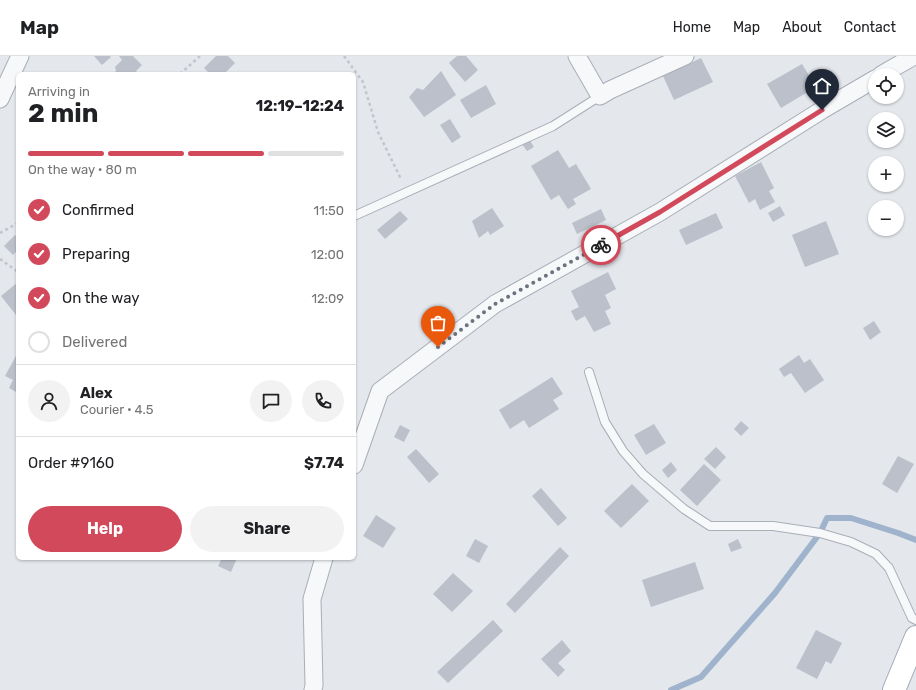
<!DOCTYPE html>
<meta charset="utf-8">
<style>
body{margin:0;font-family:Rubik,sans-serif;background:#f2f2f2;color:#202124;height:100vh;display:flex;flex-direction:column;font-size:15px;white-space:nowrap}
*{box-sizing:border-box;margin:0}
p{font-size:13px;color:#757577}
.icon{flex:none;width:22px;height:22px;fill:none;stroke:currentColor;stroke-width:2;stroke-linecap:round;stroke-linejoin:round}
.map{position:relative;flex:1;overflow:hidden}
.side{position:absolute;left:16px;top:16px;width:340px;height:488px;display:flex;flex-direction:column;background:#fff;border-radius:6px;box-shadow:0 1px 3px #0004}
.side>*{flex:none}
.buttons{position:absolute;left:868px;top:12px;display:grid;gap:8px}
.buttons a{display:grid;place-items:center;width:36px;height:36px;border-radius:50%;background:#fff;box-shadow:0 1px 3px #0004;font-size:20px}
.pin{position:absolute;display:grid;place-items:center;width:34px;height:34px;color:#fff;margin:-41px -17px;border-radius:50% 50% 50% 0;rotate:-45deg;box-shadow:0 0 4px #0007}
.pin .icon{rotate:45deg}
.courier{position:absolute;display:grid;place-items:center;width:40px;height:40px;margin:-20px;border:3px solid #d1495b;border-radius:50%;background:#fff;color:#222;box-shadow:0 1px 5px #0007}
.head em{font-style:normal;font-weight:700}
.head div{display:flex;flex-direction:column-reverse}
.head{display:flex;align-items:center;justify-content:space-between;height:68px;padding:0 12px}
h1{font-size:26px;font-weight:700;line-height:30px}
.bar{display:grid;grid-template-columns:repeat(4,1fr);gap:6px 4px;align-content:center;height:48px;padding:0 12px}
.bar i{height:5px;border-radius:3px;background:#e0e0e0}
.bar .current{background:#d1495b}
.bar p{grid-column:span 4}
.line{display:flex;align-items:center;gap:10px;padding:0 12px;border-top:1px solid #e0e0e0}
.line div{flex:1}
.round{display:grid;place-items:center;flex:none;width:42px;height:42px;border-radius:21px;background:#f2f2f2}
ol{padding:0 12px;list-style:none}
li{display:flex;align-items:center;gap:12px;height:44px}
li p{margin-inline-start:auto}
li .icon{padding:4px;border-radius:50%;background:#d1495b;color:#fff;stroke-width:4}
li:last-child{color:#757577}
li i{width:22px;height:22px;border:2px solid #e0e0e0;border-radius:50%}
.action{display:flex;gap:8px;margin-top:auto;padding:8px 12px}
.action a{flex:1;height:46px;border-radius:24px;background:#d1495b;color:#fff;font-size:16px;font-weight:700;line-height:46px;text-align:center}
.action a+a{background:#f2f2f2;color:#202124}
header{display:flex;align-items:center;gap:24px;box-sizing:border-box;height:56px;padding:0 20px;background:#fff;border-bottom:1px solid #e0e0e0}
header strong{font-size:19px}
nav{display:flex;gap:22px;margin-inline-start:auto;font-size:14px}
.map>svg:first-child{display:block}
</style>
<header>
<strong>Map</strong>
<nav><a>Home</a><a>Map</a><a>About</a><a>Contact</a></nav>
</header>
<div class="map">
<svg width="916" height="634" viewBox="0 0 916 634">
<rect width="100%" height="100%" fill="#e4e7ec"/>
<g fill="none" stroke-linecap="round" stroke-linejoin="round">
<polyline stroke="#9fb4cc" stroke-width="6" points="671,634 701,621 775,537 820,477 827,462 851,462 898,477 916,484"/>
</g>
<g fill="#bbc0ca">
<polygon points="94,0 110,0 111,1 102,9"/>
<polygon points="119,0 133,0 142,9 136,15 139,18 113,18 116,15 115,11 122,4"/>
<polygon points="216,0 228,0 235,7 224,18 210,18 204,12"/>
<polygon points="457,0 466,0 478,14 465,26 449,7"/>
<polygon points="701,2 713,26 674,44 663,20"/>
<polygon points="802,8 816,31 781,52 767,28"/>
<polygon points="441,15 456,39 424,61 409,41 417,32 423,34"/>
<polygon points="486,29 496,48 471,62 460,44"/>
<polygon points="450,63 461,81 452,87 440,69"/>
<polygon points="529,83 534,91 527,95 522,88"/>
<polygon points="558,94 569,112 576,108 591,133 573,143 576,148 568,153 559,139 551,144 531,110"/>
<polygon points="761,106 774,132 769,135 775,146 760,154 755,143 749,147 735,120"/>
<polygon points="780,150 785,159 773,166 768,157"/>
<polygon points="492,152 504,170 490,179 488,175 479,182 472,165"/>
<polygon points="601,153 606,164 577,178 572,167"/>
<polygon points="400,155 408,163 385,183 377,174"/>
<polygon points="716,157 723,172 686,189 679,174"/>
<polygon points="826,165 839,198 805,211 792,179"/>
<polygon points="15,179 18,182 18,194 13,199 4,190"/>
<polygon points="608,216 616,233 605,239 611,252 605,255 611,268 594,276 585,260 576,265 571,255 579,251 571,235"/>
<polygon points="18,226 18,257 16,259 1,240"/>
<polygon points="874,265 881,276 870,284 863,272"/>
<polygon points="18,296 18,337 9,332 13,324 5,320"/>
<polygon points="799,299 804,307 810,303 824,324 805,337 791,317 784,321 779,313"/>
<polygon points="552,321 563,338 553,344 559,353 529,372 524,364 510,373 499,354"/>
<polygon points="741,365 749,372 741,380 734,373"/>
<polygon points="654,368 666,387 646,399 634,379"/>
<polygon points="400,369 410,374 404,386 394,381"/>
<polygon points="716,391 726,401 715,413 704,403"/>
<polygon points="416,393 439,418 429,427 407,401"/>
<polygon points="898,400 914,408 897,437 882,428"/>
<polygon points="671,406 677,414 668,422 662,414"/>
<polygon points="704,408 721,424 697,450 680,434"/>
<polygon points="632,428 649,445 621,472 604,455"/>
<polygon points="541,432 567,462 558,470 532,440"/>
<polygon points="376,459 396,472 383,492 363,480"/>
<polygon points="475,483 488,490 479,507 466,500"/>
<polygon points="738,483 742,492 731,496 728,488"/>
<polygon points="560,491 569,500 515,557 506,548"/>
<polygon points="222,502 237,502 231,516 218,510"/>
<polygon points="695,506 704,533 651,551 642,524"/>
<polygon points="453,517 473,535 452,556 433,538"/>
<polygon points="493,564 503,575 448,627 437,616"/>
<polygon points="816,574 842,587 831,608 826,605 817,623 796,612"/>
<polygon points="562,584 571,595 558,607 565,614 558,621 541,603"/>
</g>
<g fill="none" stroke-linecap="round" stroke-linejoin="round">
<g stroke="#a9aeb7" stroke-width="10">
<g id="service">
<polyline points="354,160 553,70 600,40"/>
<polyline points="589,316 605,366 623,395 643,418 684,453 710,470 773,470 820,477 851,486 876,498 889,512 912,562 916,564"/>
</g>
</g>
<g stroke="#a9aeb7" stroke-width="19">
<g id="minor">
<polyline points="577,0 600,40 610,34 685,0"/>
<polyline points="881,19 914,0"/>
<polyline points="0,43 20,0"/>
<polyline points="354,409 380,335 495,248 660,156 822,54 875,23"/>
<polyline points="313,634 314,629 312,543 324,502"/>
</g>
</g>
<g stroke="#a3abb8" stroke-width="24">
<polyline id="primary" points="894,634 916,581"/>
</g>
<g stroke="#c2c5cb" stroke-width="2.5" stroke-dasharray="3 3" stroke-linecap="butt">
<polyline points="344,0 363,26 378,76 401,123"/>
<polyline points="180,18 200,0"/>
<polyline points="0,177 18,167"/>
<polyline points="0,203 18,216"/>
</g>
<use href="#service" stroke="#f7f8fa" stroke-width="8"/>
<use href="#minor" stroke="#f7f8fa" stroke-width="17"/>
<use href="#primary" stroke="#fff" stroke-width="22"/>
</g>
<g fill="none" stroke-linecap="round" stroke-linejoin="round">
<polyline stroke="#6c737f" stroke-width="4" stroke-dasharray="0 7.2" points="438,291 495,248 601,189"/>
<polyline stroke="#d1495b" stroke-width="5" points="601,189 660,156 822,54"/>
</g>
</svg>
<div class="buttons">
<a><svg class="icon" aria-label="locate" viewBox="0 0 24 24"><circle cx="12" cy="12" r="6"/><path d="M12 2v4M12 18v4M2 12h4M18 12h4"/></svg></a>
<a><svg class="icon" aria-label="layers" viewBox="0 0 24 24"><path d="M12 4l9 5-9 5-9-5zM3 14l9 5 9-5"/></svg></a>
<a>+</a>
<a>−</a>
</div>
<div class="pin" style="left:438px;top:291px;background:#ea580c"><svg class="icon" aria-label="bag" viewBox="0 0 24 24"><path d="M5 8h14l-1 12H6zM9 8a3 3 0 0 1 6 0"/></svg></div>
<div class="pin" style="left:822px;top:54px;background:#1f2937"><svg class="icon" aria-label="home" viewBox="0 0 24 24"><path d="M3 11l9-7 9 7M6 9v11h12V9"/></svg></div>
<div class="courier" style="left:601px;top:189px"><svg class="icon" aria-label="bike" viewBox="0 0 24 24"><circle cx="6" cy="16" r="4"/><circle cx="18" cy="16" r="4"/><path d="M6 16l4-8h5l3 8M10 8l3 8H6M13 5h3"/></svg></div>
<section class="side">
<div class="head"><div><h1>2 min</h1><p>Arriving in</p></div><em>12:19–12:24</em></div>
<div class="bar"><i class="current"></i><i class="current"></i><i class="current"></i><i></i><p>On the way · 80 m</p></div>
<ol>
<li><svg class="icon" aria-label="check" viewBox="0 0 24 24"><path d="M5 12l5 5 9-10"/></svg>Confirmed<p>11:50</p></li>
<li><svg class="icon" aria-label="check" viewBox="0 0 24 24"><path d="M5 12l5 5 9-10"/></svg>Preparing<p>12:00</p></li>
<li><svg class="icon" aria-label="check" viewBox="0 0 24 24"><path d="M5 12l5 5 9-10"/></svg>On the way<p>12:09</p></li>
<li><i></i>Delivered</li>
</ol>
<div class="line" style="height:72px"><a class="round"><svg class="icon" aria-label="person" viewBox="0 0 24 24"><circle cx="12" cy="8" r="4"/><path d="M4 21q1-7 8-7t8 7"/></svg></a><div><b>Alex</b><p>Courier · 4.5</p></div><a class="round"><svg class="icon" aria-label="chat" viewBox="0 0 24 24"><path d="M4 5h16v11H9l-5 4z"/></svg></a><a class="round"><svg class="icon" aria-label="phone" viewBox="0 0 24 24"><path d="M5 4h4l2 5-3 2q2 4 5 5l2-3 5 2v4C11 20 4 13 5 4z"/></svg></a></div>
<div class="line" style="height:52px"><div>Order #9160</div><b>$7.74</b></div>
<div class="action"><a>Help</a><a>Share</a></div>
</section>
</div>
